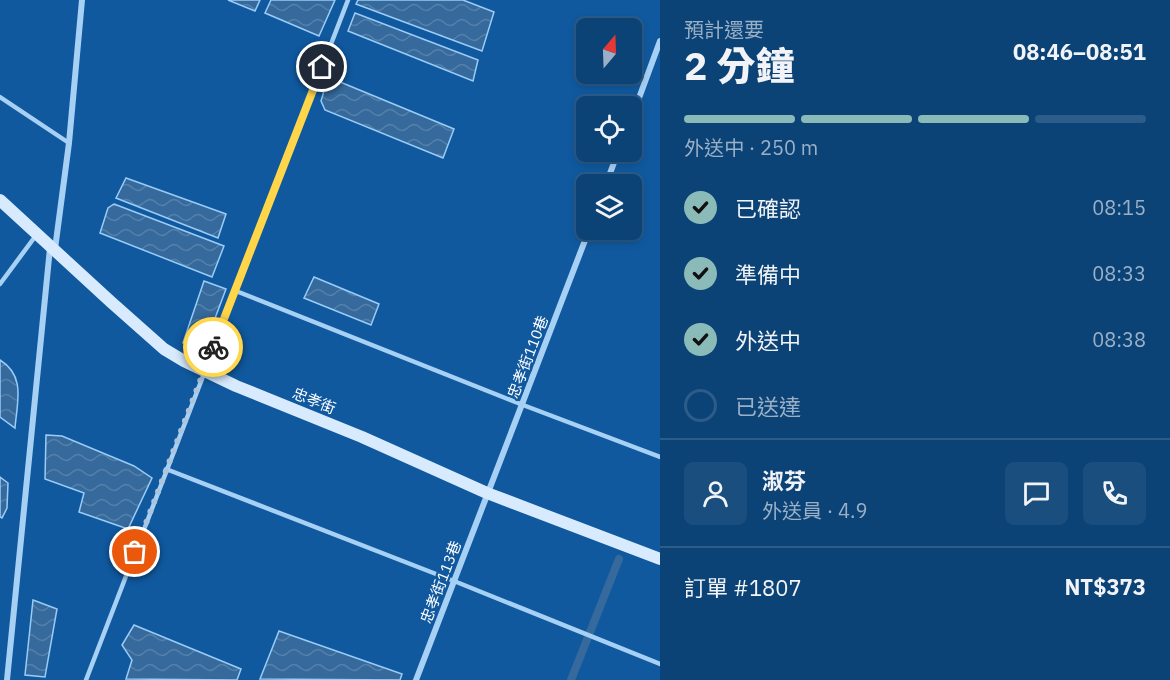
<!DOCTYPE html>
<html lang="zh-TW">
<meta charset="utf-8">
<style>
body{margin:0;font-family:"IBM Plex Sans","Noto Sans TC",sans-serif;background:#1a4e7f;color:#f1f3f6;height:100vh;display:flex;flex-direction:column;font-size:22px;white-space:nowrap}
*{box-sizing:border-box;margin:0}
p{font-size:20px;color:#9ab0c6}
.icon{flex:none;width:33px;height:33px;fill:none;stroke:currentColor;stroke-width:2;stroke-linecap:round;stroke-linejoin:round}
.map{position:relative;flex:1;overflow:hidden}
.details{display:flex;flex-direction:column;background:#0c4377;width:510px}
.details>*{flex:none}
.needle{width:39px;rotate:19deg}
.tools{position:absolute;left:576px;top:18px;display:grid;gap:12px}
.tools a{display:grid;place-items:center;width:66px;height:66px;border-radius:9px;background:#0c4377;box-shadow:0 3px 9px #0003,0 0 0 2px #2c5c89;font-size:30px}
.pin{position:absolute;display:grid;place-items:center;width:51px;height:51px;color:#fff;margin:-26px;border:3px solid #fff;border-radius:50%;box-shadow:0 2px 6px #0007}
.courier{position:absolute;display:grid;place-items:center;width:60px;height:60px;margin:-30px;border:4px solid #ffd54a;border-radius:50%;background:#fff;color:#222;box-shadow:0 2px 8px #0007}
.overview em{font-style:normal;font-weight:800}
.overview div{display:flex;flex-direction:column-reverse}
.overview{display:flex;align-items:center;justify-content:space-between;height:102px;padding:0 24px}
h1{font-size:39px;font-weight:800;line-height:45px}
.bar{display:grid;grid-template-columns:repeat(4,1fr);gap:9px 6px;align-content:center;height:72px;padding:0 24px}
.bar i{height:8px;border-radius:4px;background:#2c5c89}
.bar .on{background:#8bbbb9}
.bar p{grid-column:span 4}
.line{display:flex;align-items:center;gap:15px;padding:0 24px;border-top:2px solid #2c5c89}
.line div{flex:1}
.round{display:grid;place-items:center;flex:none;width:63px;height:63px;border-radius:9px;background:#1a4e7f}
ol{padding:0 24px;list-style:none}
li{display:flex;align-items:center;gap:18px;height:66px}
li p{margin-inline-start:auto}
li .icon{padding:6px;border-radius:50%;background:#8bbbb9;color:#111;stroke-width:4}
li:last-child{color:#9ab0c6}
li i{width:33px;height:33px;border:3px solid #2c5c89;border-radius:50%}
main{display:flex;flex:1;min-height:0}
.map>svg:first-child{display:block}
</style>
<main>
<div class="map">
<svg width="660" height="680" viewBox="0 0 660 680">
<defs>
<pattern id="water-waves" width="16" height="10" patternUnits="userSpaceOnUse" patternTransform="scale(1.5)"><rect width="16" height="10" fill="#366a9c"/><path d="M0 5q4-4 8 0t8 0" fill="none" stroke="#5480ab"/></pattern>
</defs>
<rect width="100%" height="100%" fill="#10599f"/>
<g fill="url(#water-waves)" stroke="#99ccf8" stroke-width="1.5">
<polygon points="228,0 260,0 255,11"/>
<polygon points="271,0 335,0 319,36 265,13"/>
<polygon points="358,0 463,0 494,12 482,51 356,4"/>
<polygon points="355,13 478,60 473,81 348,31"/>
<polygon points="328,77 454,129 443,158 325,110 321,101"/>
<polygon points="126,178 226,214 218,238 116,198"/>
<polygon points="114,204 224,246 212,277 100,233 108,208"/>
<polygon points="314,277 379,304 371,325 304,298"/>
<polygon points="204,281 226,289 202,353 183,343"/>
<path d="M0,360C26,376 17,402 15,428L0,417Z"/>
<polygon points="46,435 62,436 134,466 152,478 128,529 79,512 84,493 45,479"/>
<polygon points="0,477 8,483 7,508 2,518 0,517"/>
<polygon points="33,600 57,609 45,677 25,675"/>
<polygon points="134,625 241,669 237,680 126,679 132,660 122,645"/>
<polygon points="279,631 402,674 400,680 260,679"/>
</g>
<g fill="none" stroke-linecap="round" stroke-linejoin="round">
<polyline stroke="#366a9c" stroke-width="8" points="571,680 619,559"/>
<g stroke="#a7d0f5" stroke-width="4.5">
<polyline points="0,97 69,143"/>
<polyline points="0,284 37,234"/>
<polyline points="236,291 523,405 660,457"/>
<polyline points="166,469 454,581 660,664"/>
<path d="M86,680C172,453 261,227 348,0"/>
</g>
<g stroke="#a7d0f5" stroke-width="6">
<polyline points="632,117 660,41"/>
<polyline points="606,184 618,152"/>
<polyline points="55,249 69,143 82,0"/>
<polyline points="7,680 50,248"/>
<polyline points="416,680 589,230"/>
</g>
<polyline stroke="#d8ebfe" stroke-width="12" points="0,200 111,302 164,349 184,361 236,386 362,437 487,493 660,559"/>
</g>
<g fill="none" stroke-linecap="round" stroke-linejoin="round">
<polyline stroke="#abc5dd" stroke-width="6" stroke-dasharray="0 10.8" points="135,552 213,347"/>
<polyline stroke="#ffd54a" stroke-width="8" points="213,347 322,67"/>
</g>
<g text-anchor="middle" stroke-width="4.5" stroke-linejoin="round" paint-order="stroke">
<g font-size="15" fill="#fff" stroke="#10599f">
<text transform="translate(528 357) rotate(-69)" y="5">忠孝街110巷</text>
<text transform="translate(314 401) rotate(22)" y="5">忠孝街</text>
<text transform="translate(441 582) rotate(-69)" y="5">忠孝街113巷</text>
</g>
</g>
</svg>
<div class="tools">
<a><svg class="needle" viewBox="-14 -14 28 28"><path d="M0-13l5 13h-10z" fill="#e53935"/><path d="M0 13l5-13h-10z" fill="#9ab0c6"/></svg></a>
<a><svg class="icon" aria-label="locate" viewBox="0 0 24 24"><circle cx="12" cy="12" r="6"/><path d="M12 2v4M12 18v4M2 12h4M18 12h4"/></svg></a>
<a><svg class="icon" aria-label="layers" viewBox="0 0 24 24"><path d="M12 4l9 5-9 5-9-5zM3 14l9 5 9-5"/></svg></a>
</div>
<div class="pin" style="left:135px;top:552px;background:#ea580c"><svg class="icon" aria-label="bag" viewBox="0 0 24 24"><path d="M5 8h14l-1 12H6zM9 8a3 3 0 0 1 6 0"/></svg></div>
<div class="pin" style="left:322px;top:67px;background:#1f2937"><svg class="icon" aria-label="home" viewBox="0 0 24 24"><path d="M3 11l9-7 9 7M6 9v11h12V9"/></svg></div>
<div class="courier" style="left:213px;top:347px"><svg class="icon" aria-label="bike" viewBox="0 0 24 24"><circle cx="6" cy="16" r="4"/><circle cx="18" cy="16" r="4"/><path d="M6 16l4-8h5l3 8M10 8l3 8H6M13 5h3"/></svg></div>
</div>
<section class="details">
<div class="overview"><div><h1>2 分鐘</h1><p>預計還要</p></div><em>08:46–08:51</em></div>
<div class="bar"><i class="on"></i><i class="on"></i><i class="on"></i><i></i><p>外送中 · 250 m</p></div>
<ol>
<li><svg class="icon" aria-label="check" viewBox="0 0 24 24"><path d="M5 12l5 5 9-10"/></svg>已確認<p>08:15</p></li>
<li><svg class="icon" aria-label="check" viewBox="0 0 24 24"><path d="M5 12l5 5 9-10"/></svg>準備中<p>08:33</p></li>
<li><svg class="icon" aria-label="check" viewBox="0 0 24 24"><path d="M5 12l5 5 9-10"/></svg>外送中<p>08:38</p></li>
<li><i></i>已送達</li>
</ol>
<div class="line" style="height:108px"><a class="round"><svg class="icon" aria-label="person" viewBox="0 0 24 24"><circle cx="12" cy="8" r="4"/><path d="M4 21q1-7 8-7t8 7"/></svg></a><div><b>淑芬</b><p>外送員 · 4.9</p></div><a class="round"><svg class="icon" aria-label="chat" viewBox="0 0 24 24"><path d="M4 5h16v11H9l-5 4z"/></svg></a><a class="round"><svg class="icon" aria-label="phone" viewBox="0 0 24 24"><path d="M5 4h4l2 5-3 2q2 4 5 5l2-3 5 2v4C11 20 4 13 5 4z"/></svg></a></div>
<div class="line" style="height:78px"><div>訂單 #1807</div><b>NT$373</b></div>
</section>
</main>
